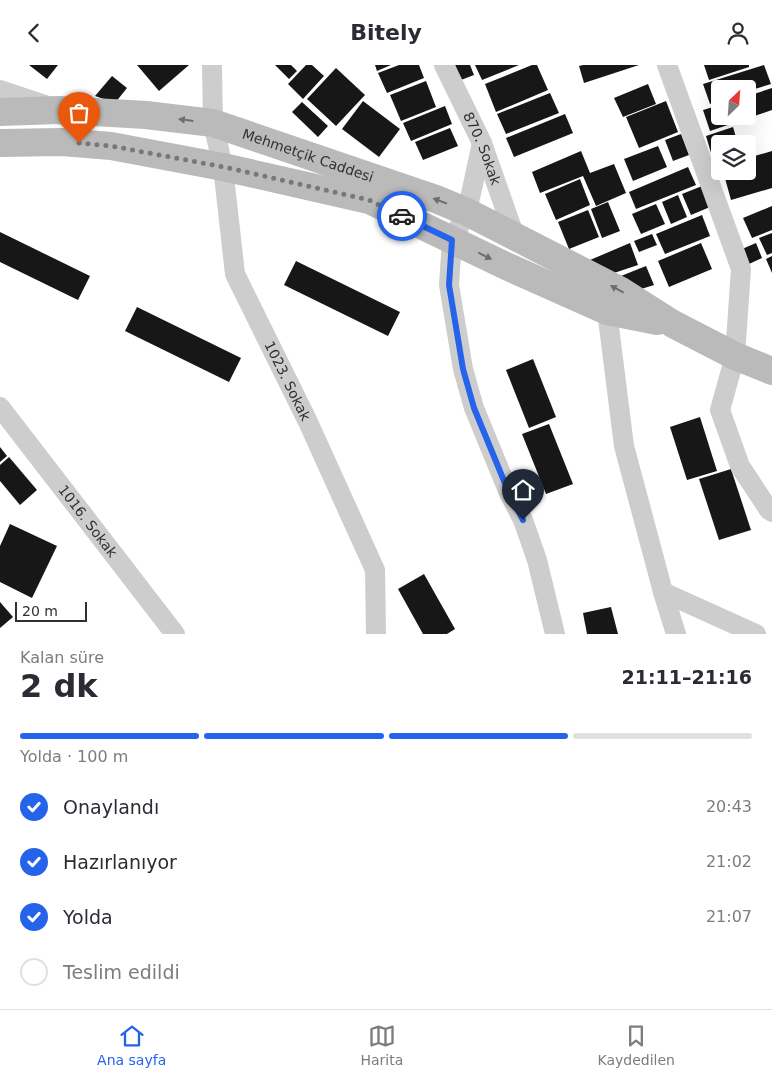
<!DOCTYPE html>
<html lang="tr">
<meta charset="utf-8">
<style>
body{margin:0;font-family:"DejaVu Sans",sans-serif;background:#f2f2f3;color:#2b2b33;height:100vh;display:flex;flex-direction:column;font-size:19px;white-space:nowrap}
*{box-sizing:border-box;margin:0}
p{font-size:16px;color:#7c7c81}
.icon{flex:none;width:28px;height:28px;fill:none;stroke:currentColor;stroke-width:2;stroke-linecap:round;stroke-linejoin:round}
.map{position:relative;height:569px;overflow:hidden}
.sheet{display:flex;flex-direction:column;background:#fff;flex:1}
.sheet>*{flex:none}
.needle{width:32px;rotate:25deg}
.fabs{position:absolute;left:711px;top:15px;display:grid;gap:10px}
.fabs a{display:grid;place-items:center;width:45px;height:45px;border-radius:5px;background:#fff;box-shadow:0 5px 20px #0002;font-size:25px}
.scale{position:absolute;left:15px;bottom:12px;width:72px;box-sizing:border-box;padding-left:5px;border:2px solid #303030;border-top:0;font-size:14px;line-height:18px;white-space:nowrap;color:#303030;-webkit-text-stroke:4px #fff;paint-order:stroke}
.pin{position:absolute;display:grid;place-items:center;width:42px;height:42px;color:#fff;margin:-51px -21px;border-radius:50% 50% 50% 0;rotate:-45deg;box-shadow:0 0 5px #0007}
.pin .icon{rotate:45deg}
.courier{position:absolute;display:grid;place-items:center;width:50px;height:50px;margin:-25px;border:4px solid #2563eb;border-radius:50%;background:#fff;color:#222;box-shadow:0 1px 6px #0007}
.head em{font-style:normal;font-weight:700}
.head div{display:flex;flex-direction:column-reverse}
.head{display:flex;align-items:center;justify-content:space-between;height:85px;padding:0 20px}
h1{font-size:32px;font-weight:700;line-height:38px}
.bar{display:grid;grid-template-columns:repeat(4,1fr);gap:8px 5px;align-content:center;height:60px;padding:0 20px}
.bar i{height:6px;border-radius:4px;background:#e1e1e2}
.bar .selected{background:#2563eb}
.bar p{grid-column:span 4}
ol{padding:0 20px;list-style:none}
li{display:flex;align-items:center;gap:15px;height:55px}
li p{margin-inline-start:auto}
li .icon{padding:5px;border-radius:50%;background:#2563eb;color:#fff;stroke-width:4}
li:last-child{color:#7c7c81}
li i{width:28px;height:28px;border:2px solid #e1e1e2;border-radius:50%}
header{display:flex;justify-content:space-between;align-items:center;height:65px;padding:0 20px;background:#fff;font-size:22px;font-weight:700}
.dock{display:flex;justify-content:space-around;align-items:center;height:70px;border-top:1px solid #e1e1e2;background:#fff;font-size:14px;color:#7c7c81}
.dock a{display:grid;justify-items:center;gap:2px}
.dock .selected{color:#2563eb}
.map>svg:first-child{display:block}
</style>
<header><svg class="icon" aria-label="back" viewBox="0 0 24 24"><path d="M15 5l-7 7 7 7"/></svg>Bitely<svg class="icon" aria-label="person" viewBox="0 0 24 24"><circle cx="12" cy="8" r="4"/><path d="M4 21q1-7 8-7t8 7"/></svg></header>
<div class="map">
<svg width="772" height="569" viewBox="0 0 772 569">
<rect width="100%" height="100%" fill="#fff"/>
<g fill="#171717">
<polygon points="29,0 58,0 47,14"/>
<polygon points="137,0 189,0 159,26"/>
<polygon points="275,0 291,0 297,6 289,14"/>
<polygon points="306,0 312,0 324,11 303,34 288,19"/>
<polygon points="375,0 391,0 377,6"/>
<polygon points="399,0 419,0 424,13 387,28 378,8"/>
<polygon points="455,0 470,0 474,10 461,15"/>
<polygon points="475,0 519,0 482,15"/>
<polygon points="532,0 537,0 548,25 496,47 485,19"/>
<polygon points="583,0 639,0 584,18 579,1"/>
<polygon points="704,0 749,0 749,2 709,15"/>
<polygon points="764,0 771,19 748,26 748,24 720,24 720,35 710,39 703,19"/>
<polygon points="336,3 365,30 336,61 307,34"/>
<polygon points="112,11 127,23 115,38 95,31"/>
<polygon points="426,16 436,42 401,56 390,30"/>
<polygon points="648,19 656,39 623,52 614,33"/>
<polygon points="772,23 772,45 710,66 703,45 720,40 720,51 748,51 748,31"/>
<polygon points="550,28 559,48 506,69 497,49"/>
<polygon points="363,36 400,64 379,92 342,64"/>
<polygon points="666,36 678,67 639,83 626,52"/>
<polygon points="302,37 328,61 318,72 292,47"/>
<polygon points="445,41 452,59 411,76 403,58"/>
<polygon points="565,49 573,68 514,92 506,73"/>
<polygon points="733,62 738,79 720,79 720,96 714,98 706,71"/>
<polygon points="450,63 458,81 423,95 415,77"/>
<polygon points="681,69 689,90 673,96 665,75"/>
<polygon points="658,81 667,102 633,116 624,94"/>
<polygon points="581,86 590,108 614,99 626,128 596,141 583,111 540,128 532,107"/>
<polygon points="772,86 772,123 731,135 723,106 748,106 748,93"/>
<polygon points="688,102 696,120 636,144 629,127"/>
<polygon points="580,114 590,140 556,155 545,129"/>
<polygon points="702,121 710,142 691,150 682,129"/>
<polygon points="678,130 687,152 671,159 662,137"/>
<polygon points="608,137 620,166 602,173 591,144"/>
<polygon points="656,139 665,159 641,169 632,149"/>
<polygon points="772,141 772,165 752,173 743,153"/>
<polygon points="588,145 599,172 569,184 558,157"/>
<polygon points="702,150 710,171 665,189 656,169"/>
<polygon points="0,167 90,211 78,235 0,197"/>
<polygon points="772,168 772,188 767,190 759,173"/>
<polygon points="652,169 657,180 639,187 634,176"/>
<polygon points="630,178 638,200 611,209 590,195"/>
<polygon points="701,178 712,204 669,222 658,196"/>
<polygon points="756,178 762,193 749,199 742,184"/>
<polygon points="772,191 772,208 766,194"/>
<polygon points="296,196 400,247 388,271 284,220"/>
<polygon points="646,201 654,220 638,225 621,211"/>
<polygon points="137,242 241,293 229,317 125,266"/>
<polygon points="533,294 556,352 529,363 506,305"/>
<polygon points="700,352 717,406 687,415 670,362"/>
<polygon points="549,359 573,419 546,429 522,369"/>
<polygon points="0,382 7,391 0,397"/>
<polygon points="9,392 37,425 20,440 0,416 0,400"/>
<polygon points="731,404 751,465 719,475 699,414"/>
<polygon points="10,459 57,481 32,533 0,517 0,481"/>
<polygon points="424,509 455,564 447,569 423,569 398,524"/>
<polygon points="0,537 13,552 0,563"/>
<polygon points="611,542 618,569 587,569 583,548"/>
</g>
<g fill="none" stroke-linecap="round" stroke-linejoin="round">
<g stroke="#cdcdcd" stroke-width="20">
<path id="s1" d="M212,0L213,58L223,102L235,209L308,357L375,505L376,569"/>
<path id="s2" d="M444,0L482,78L515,172"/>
<polyline points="667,0 741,204 735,291 720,345 740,401 769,445 772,447"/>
<polyline points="0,25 48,41"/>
<polyline points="482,78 467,147 452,175 449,220 463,304 474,343 509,428 523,455 537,495 555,569"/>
<polyline points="607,246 624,381 663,527 676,569"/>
<path id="s3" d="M0,342L175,569"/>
<polyline points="663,527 756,569"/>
</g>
<g stroke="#bababa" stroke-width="28">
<path id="s4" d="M0,47L59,45L146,50L213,58L436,134L467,147L621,226L673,259L735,291L772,306"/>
<polyline points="0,78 62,77 111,81 223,102 369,135 506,201 607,246 657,256"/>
</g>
</g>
<defs><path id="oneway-solid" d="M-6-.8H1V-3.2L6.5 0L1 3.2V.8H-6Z" transform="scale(1.25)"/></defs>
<g fill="#6e6e6e">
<use href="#oneway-solid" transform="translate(186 55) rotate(-173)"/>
<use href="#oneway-solid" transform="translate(440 136) rotate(-159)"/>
<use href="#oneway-solid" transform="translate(485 191) rotate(26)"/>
<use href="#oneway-solid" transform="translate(617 224) rotate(-152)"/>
</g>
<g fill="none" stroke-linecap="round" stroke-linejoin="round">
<polyline stroke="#787878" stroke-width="5" stroke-dasharray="0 9" points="79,78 111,81 224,102 369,135 402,151"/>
<polyline stroke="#2563eb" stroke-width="6" points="402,151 452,175 449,220 463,304 474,343 509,428 523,455"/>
</g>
<g text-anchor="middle" stroke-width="5" stroke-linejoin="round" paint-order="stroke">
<g font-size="14" fill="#303030" stroke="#fff">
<text dy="5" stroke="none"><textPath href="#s2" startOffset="92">870. Sokak</textPath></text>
<text dy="5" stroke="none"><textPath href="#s4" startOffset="314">Mehmetçik Caddesi</textPath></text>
<text dy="5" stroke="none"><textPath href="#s1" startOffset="330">1023. Sokak</textPath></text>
<text dy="5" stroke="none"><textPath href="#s3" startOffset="144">1016. Sokak</textPath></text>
</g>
</g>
</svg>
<div class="fabs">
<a><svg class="needle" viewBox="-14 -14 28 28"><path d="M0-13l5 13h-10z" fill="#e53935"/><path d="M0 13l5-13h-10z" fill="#7c7c81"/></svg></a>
<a><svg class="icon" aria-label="layers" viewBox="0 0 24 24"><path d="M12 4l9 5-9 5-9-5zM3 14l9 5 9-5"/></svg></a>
</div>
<div class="scale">20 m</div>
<div class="pin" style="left:79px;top:78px;background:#ea580c"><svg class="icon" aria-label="bag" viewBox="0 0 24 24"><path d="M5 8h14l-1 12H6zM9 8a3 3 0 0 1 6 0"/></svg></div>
<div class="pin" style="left:523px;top:455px;background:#1f2937"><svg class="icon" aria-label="home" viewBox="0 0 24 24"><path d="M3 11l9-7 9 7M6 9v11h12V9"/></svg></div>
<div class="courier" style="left:402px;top:151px"><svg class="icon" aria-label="car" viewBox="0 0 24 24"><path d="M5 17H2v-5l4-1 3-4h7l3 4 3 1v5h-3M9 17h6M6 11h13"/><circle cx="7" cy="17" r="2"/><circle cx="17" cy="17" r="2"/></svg></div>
</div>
<section class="sheet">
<div class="head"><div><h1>2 dk</h1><p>Kalan süre</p></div><em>21:11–21:16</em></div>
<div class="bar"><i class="selected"></i><i class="selected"></i><i class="selected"></i><i></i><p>Yolda · 100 m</p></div>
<ol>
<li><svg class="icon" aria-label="check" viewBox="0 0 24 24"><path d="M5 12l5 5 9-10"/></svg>Onaylandı<p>20:43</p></li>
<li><svg class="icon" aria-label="check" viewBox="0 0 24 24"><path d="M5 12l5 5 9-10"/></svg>Hazırlanıyor<p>21:02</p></li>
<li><svg class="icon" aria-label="check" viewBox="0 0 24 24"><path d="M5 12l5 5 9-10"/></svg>Yolda<p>21:07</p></li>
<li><i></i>Teslim edildi</li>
</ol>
</section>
<nav class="dock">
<a class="selected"><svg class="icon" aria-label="home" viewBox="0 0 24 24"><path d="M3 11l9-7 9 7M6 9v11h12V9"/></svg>Ana sayfa</a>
<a><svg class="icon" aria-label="map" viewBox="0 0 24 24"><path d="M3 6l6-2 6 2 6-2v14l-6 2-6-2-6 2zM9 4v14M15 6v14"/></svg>Harita</a>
<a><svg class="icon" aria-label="saved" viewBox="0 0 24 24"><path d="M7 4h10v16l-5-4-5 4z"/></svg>Kaydedilen</a>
</nav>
